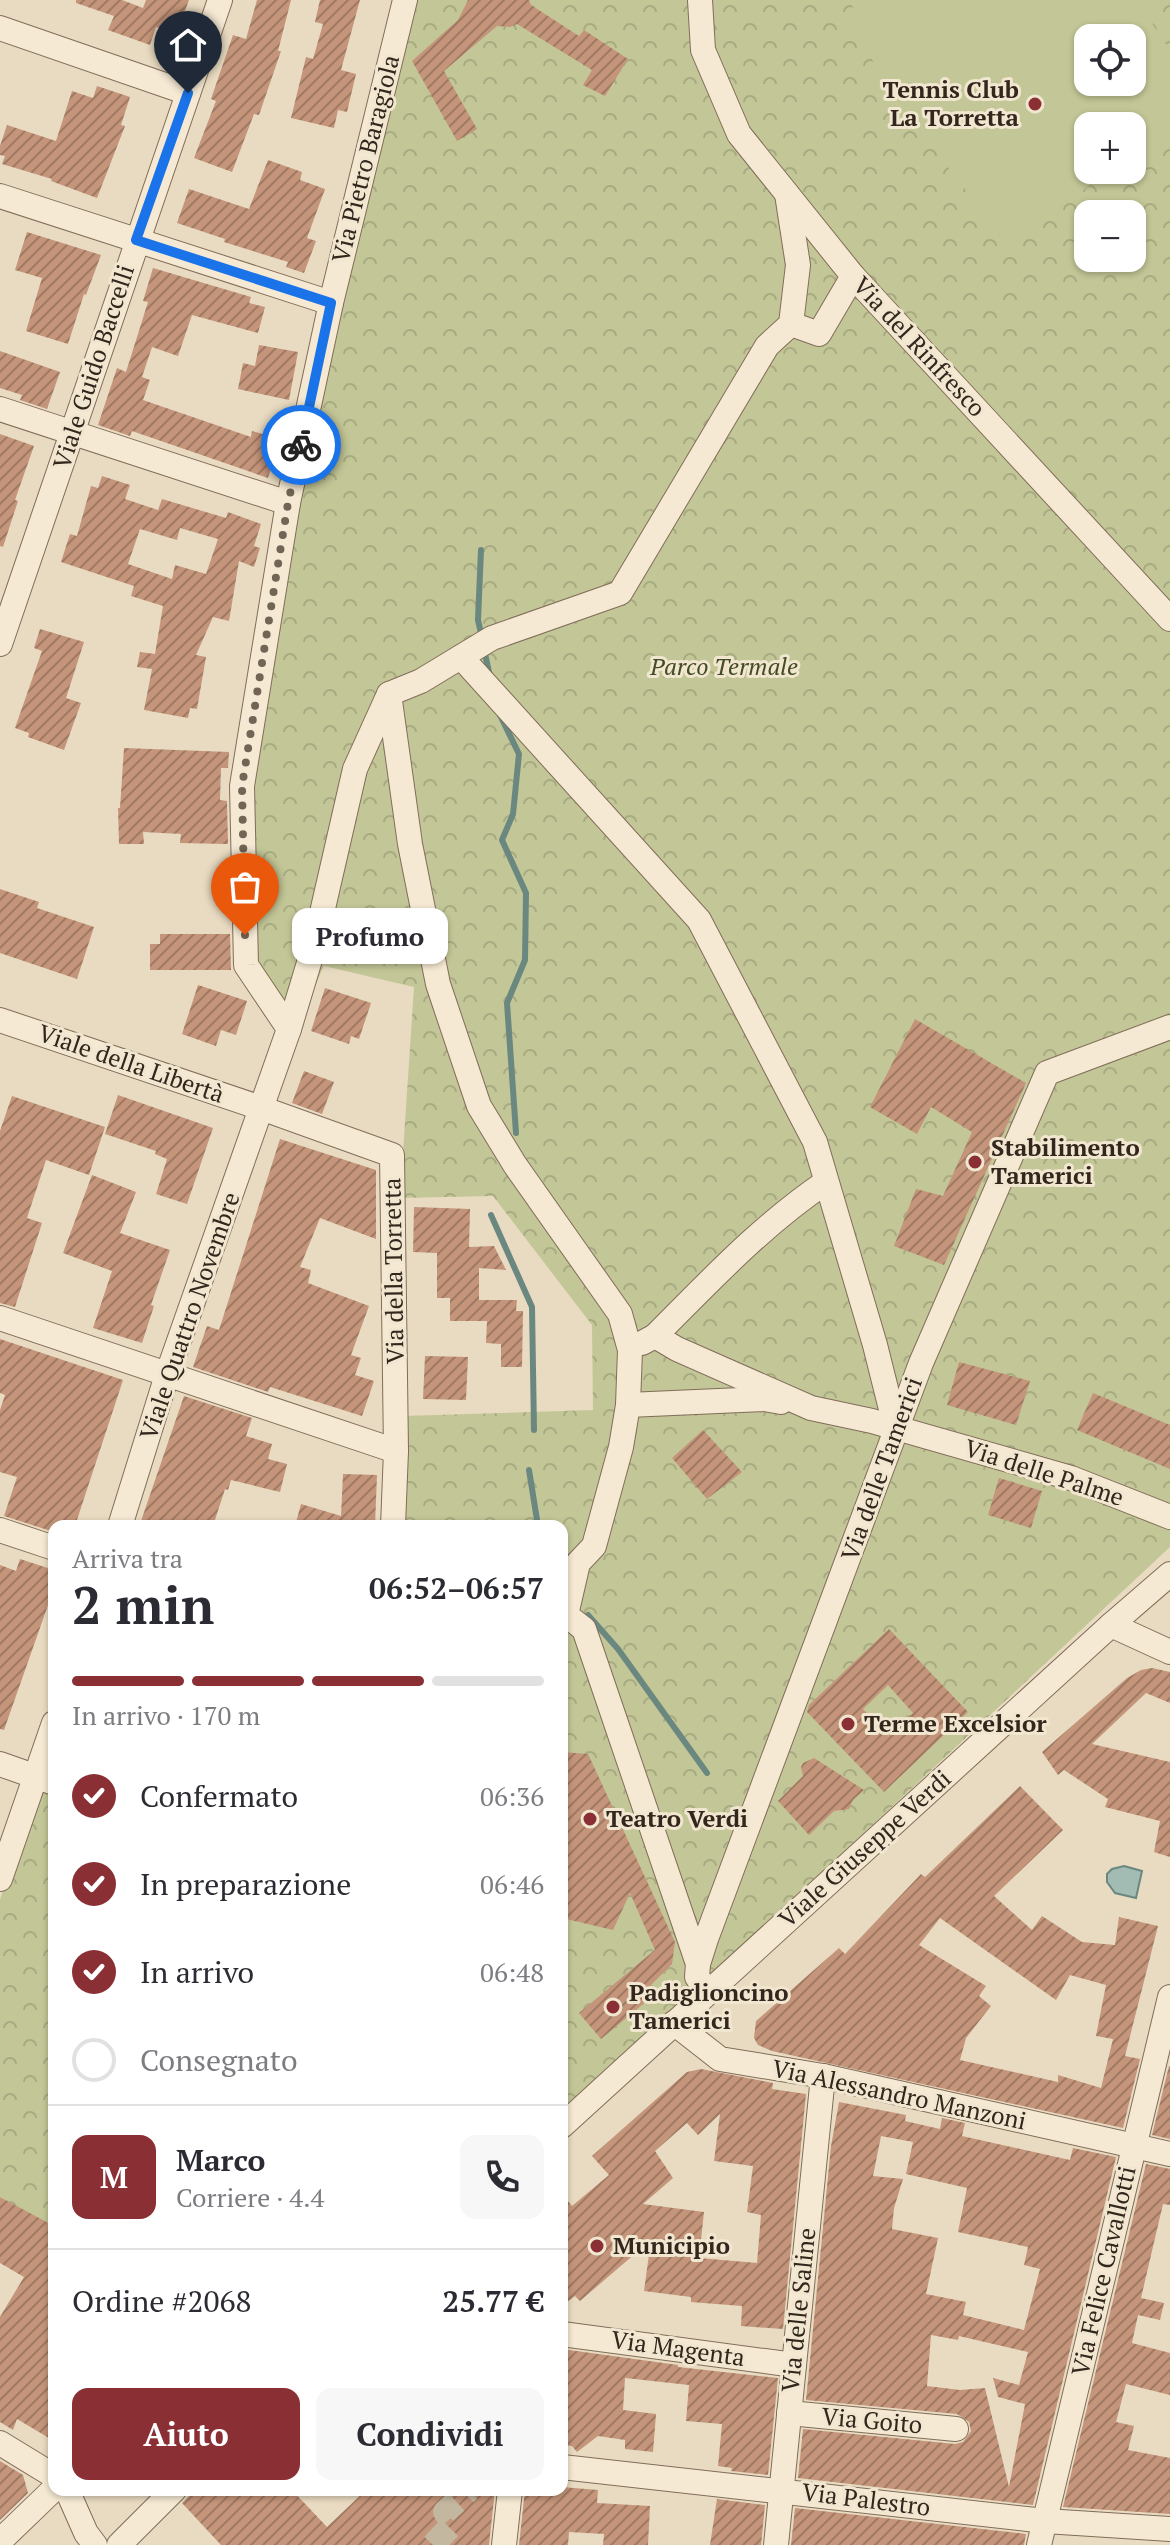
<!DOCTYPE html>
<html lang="it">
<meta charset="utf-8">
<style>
body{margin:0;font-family:"PT Serif",serif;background:#f7f7f7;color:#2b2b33;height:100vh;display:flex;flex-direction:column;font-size:30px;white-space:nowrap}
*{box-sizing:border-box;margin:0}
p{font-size:26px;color:#7c7c81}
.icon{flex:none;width:44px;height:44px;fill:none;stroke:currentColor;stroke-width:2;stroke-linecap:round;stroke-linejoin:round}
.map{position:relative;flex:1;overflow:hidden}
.sheet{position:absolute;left:48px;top:1520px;width:520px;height:976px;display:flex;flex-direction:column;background:#fff;border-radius:16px;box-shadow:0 2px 6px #0004}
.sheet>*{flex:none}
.tools{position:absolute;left:1074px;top:24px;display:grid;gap:16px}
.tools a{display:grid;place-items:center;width:72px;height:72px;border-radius:16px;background:#fff;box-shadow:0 2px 6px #0004;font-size:40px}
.pin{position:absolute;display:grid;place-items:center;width:68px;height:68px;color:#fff;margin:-82px -34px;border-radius:50% 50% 50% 0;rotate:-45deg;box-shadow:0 0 8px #0007}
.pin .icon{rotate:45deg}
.courier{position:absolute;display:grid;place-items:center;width:80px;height:80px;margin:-40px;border:6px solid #1a73e8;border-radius:50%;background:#fff;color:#222;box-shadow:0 2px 10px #0007}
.bubble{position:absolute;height:56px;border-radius:16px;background:#fff;box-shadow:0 2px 6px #0004;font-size:26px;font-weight:800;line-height:56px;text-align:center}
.summary em{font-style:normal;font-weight:800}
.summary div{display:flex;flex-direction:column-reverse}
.summary{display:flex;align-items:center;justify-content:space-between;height:136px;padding:0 24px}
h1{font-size:52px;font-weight:800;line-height:60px}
.bar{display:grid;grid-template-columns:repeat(4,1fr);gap:12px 8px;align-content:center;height:96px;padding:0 24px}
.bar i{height:10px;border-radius:6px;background:#e1e1e2}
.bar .current{background:#8a3035}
.bar p{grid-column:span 4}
.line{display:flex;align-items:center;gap:20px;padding:0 24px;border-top:2px solid #e1e1e2}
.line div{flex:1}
.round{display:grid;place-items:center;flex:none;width:84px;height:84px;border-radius:16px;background:#f7f7f7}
ol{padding:0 24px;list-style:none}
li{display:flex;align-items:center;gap:24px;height:88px}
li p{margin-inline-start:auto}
li .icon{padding:8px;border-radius:50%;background:#8a3035;color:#fff;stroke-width:4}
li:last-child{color:#7c7c81}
li i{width:44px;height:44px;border:4px solid #e1e1e2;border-radius:50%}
.cta{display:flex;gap:16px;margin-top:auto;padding:16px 24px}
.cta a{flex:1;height:92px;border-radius:16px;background:#8a3035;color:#fff;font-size:32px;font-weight:800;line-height:92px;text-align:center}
.cta a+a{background:#f7f7f7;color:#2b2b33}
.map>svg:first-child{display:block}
</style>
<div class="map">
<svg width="1170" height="2545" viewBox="0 0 1170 2545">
<defs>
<pattern id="park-crowns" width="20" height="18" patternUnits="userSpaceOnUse" patternTransform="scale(2)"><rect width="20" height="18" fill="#c3c696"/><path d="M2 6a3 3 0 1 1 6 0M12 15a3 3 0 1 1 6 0" fill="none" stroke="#a8aa81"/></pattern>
<pattern id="building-hatch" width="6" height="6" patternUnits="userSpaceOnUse" patternTransform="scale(2)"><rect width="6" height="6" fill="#c4957a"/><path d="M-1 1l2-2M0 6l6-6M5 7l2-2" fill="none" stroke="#a07963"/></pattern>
</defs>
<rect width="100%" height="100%" fill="#e9dbc1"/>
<g fill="url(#park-crowns)" fill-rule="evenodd">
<path d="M409,0H1170V1547L562,2115V1526H401L404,1416L593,1410L592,1325L493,1196L400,1198L414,987L324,966L297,1025L253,958L249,786L328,347ZM1088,38H1132V82H1088ZM1088,126H1132V170H1088ZM1088,214H1132V258H1088Z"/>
<polygon points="36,1788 54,1795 54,2211 47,2223 0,2197 0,1900"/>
</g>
<path fill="#c3c696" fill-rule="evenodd" d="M848,0H1071L1076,6L1084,0H1136L1170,50V128L1132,155V126H1088V170H1111L1008,244L926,139L876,70L853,7ZM1088,38H1132V82H1088Z"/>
<polygon fill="#a3bcb3" stroke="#6b8880" stroke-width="2" points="1124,1866 1142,1871 1136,1898 1115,1893 1107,1882 1107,1874 1112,1869"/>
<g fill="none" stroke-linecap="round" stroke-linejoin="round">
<g stroke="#6b8880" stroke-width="6">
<polyline points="481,550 478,620 482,638"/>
<polyline points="484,649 490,677"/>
<polyline points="500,715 519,754 513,814 502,840 526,893 525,960 507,1003 516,1133"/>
<polyline points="491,1215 532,1307 534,1430"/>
<polyline points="529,1470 538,1526"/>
<polyline points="588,1615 618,1649 707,1773"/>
</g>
</g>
<g fill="url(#building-hatch)" fill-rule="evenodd">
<polygon points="76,0 122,0 143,8 146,0 189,0 176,35 156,27 150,45 108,30 114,16 76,3"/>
<polygon points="257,0 291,0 278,51 281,51 259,115 254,114 232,172 194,158 216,101 211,99 233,35 246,39"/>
<polygon points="320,0 360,0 341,70 356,74 347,112 338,110 334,128 291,118 306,57 313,59 323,24 315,22"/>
<polygon points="468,0 529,0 531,5 579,36 584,30 628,59 605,96 583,85 592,70 517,24 510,27 497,26 444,71 477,129 457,141 412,61 458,20"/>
<polygon points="97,86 130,97 121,125 125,126 97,198 51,181 52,179 2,164 5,156 0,155 0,146 7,125 56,141 72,91 93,98"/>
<polygon points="268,160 302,172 300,180 325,189 307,238 316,241 304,273 286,267 288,262 224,242 225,239 177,223 189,189 249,209"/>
<polygon points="27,232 101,255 86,295 84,294 68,344 26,331 42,278 15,270"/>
<polygon points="153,268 251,297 249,303 265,307 258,333 192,315 178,356 152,347 142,377 150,380 143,400 251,437 252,431 280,439 268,478 132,431 130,436 98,425 117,368 126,372 148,302 143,301"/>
<polygon points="259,345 298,352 289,400 238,389 243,363 255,366"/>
<polygon points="0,351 60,372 47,409 20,400 22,395 0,388"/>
<polygon points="0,434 34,446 15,500 18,501 3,547 0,546"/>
<path d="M102,476L130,485L125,499L158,510L162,499L226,518L228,512L261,524L254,546L260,548L254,567L239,561L229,621L213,617L196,655L206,657L197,709L190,708L188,718L144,710L152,669L137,667L140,652L155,654L163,606L131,596L134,586L61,562L70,534L77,536L91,486L98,488ZM180,528L218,539L206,574L175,565L172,579L128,564L140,529L177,540Z"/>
<polygon points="40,629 84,642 66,698 81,703 64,750 28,737 29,733 15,728 42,651 34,648"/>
<polygon points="124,748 229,752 228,768 221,768 220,800 227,801 228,844 180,843 181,834 143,832 144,844 119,844 118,808 120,808"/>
<polygon points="0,889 39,902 37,908 94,927 77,979 0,953"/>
<polygon points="160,934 230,934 231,970 150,970 150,944 160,944"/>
<polygon points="198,985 247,1001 236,1035 221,1030 216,1046 182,1034"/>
<polygon points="325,988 371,1003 359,1039 351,1036 349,1044 311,1031"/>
<polygon points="915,1019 1026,1083 944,1265 894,1246 916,1189 943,1196 972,1132 931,1107 917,1134 870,1107"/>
<polygon points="304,1071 334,1082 322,1114 292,1103"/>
<polygon points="118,1095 213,1128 187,1204 156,1194 167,1159 155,1154 156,1151 105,1134"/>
<polygon points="12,1096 105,1127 89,1175 46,1160 27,1218 42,1223 15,1307 0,1303 0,1131"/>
<polygon points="280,1139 376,1170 376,1239 320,1218 300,1267 311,1270 308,1283 369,1306 351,1355 361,1358 355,1375 374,1381 362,1416 270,1387 268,1392 193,1367 207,1326 219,1330"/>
<polygon points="92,1175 136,1192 120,1233 170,1250 151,1305 154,1306 142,1343 93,1328 112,1271 63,1253"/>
<polygon points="414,1207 470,1209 469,1247 494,1246 506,1270 479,1268 479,1300 517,1300 516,1311 523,1311 522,1367 501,1367 501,1344 486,1343 487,1321 450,1321 450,1298 437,1298 437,1253 413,1252"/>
<polygon points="0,1339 123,1380 75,1526 54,1526 54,1532 4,1516 17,1477 0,1472 0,1410 5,1395 0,1393"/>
<polygon points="425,1356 468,1357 466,1400 423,1399"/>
<polygon points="959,1362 1030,1381 1016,1425 947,1405"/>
<polygon points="1093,1393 1170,1425 1170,1469 1077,1430"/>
<polygon points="184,1396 252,1418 246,1436 272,1444 268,1459 287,1464 280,1492 231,1480 228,1490 225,1489 213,1526 157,1526 141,1521"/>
<polygon points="703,1430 742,1472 707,1499 672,1458"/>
<polygon points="343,1474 377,1475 375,1526 295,1526 301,1504 341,1516"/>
<polygon points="999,1478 1042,1491 1031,1528 988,1515"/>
<polygon points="20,1559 54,1570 54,1588 4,1730 0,1729 0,1565 16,1571"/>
<path d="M889,1629L968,1712L884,1792L807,1712L809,1705ZM888,1685L913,1713L888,1736L863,1709Z"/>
<polygon points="1152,1668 1170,1672 1170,1703 1146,1693 1092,1744 1170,1762 1170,1857 1154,1852 1160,1821 1105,1807 1108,1799 1064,1770 1058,1775 1042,1752 1127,1678 1141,1670"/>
<polygon points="562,1752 588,1754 675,1942 672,1964 642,1994 648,2000 601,2039 579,2013 655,1950 630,1893 613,1930 562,1918"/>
<polygon points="814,1758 864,1790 853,1800 849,1809 834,1811 809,1835 778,1801 803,1776 801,1767 803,1763"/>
<path d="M1020,1786L1063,1830L994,1896L1032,1930L1042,1916L1082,1942L1115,1945L1119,1917L1158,1926L1125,2056L1140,2059L1123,2128L772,2051L758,2045L754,2038L756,2021L839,1948L845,1954L921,1874L925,1877ZM940,1918L1056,2000L1070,1975L1106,1985L1096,2036L1113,2039L1101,2088L1058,2075V2082L960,2060L966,2038L991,2006L979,1996L986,1986L919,1945Z"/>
<polygon points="1169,2066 1170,2066 1170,2139 1152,2135"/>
<path d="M701,2069L773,2083L772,2089L806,2094L783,2329L741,2326L742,2306L691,2302V2297L644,2291L651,2240L580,2301L575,2296L562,2306V2194L572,2206L609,2175L592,2156L687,2072ZM720,2114L714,2161L753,2166L747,2212L761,2215L757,2263L699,2258L704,2212L643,2204L673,2178L655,2151L687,2123L698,2135Z"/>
<path d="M839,2102L906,2115L905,2121L940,2129L942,2118L965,2123L962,2136L1070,2160L1073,2148L1116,2157L1033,2505L798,2478L803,2429L955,2444L963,2442L971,2431L969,2422L957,2414L806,2400L831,2146ZM881,2136L913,2142L906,2174L967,2188L958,2232L1028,2247L1024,2265L1040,2269L1024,2330L963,2315L966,2302L926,2294L938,2238L892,2229L894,2208L903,2179L873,2176ZM931,2335L958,2340L959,2336L1028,2352L1019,2385L993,2378L998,2397L1025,2404L1009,2487L985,2388L960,2390L927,2386Z"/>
<polygon points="1146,2164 1170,2169 1170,2205 1163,2204 1141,2298 1164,2303 1160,2320 1138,2315 1132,2343 1170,2353 1170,2395 1126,2384 1116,2422 1134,2426 1128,2450 1170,2458 1170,2514 1063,2507"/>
<polygon points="0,2197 54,2226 54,2441 17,2419 13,2430 0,2422 0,2317 24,2277 0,2263"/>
<polygon points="562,2349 678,2365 678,2367 778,2378 768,2475 731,2471 732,2468 718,2466 722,2424 686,2421 689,2385 625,2378 623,2410 656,2414 653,2452 625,2449 625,2440 598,2436 577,2452 572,2446 562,2445"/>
<polygon points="0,2461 23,2475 28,2493 0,2520"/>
<polygon points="562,2487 598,2490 597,2503 650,2506 648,2545 603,2545 604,2534 569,2532 568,2545 519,2545 525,2490 562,2490"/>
<polygon points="195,2490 292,2490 327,2527 366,2490 495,2490 489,2545 221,2545 182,2503"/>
<polygon points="717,2499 765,2505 761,2545 710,2545"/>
<polygon points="795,2508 1026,2534 1024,2545 791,2545"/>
</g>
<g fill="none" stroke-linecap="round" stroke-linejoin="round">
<polyline stroke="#c4b7a0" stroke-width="24" stroke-dasharray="24 12" stroke-linecap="butt" points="433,2545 454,2523 445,2512 469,2490"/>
<g stroke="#816d5a" stroke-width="26">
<g id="minor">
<polyline points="700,0 703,50 739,134 853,276 1170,619"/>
<polyline points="0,28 188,93"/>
<polyline points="0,196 331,303"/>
<polyline points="791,324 819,334 853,276"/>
<polyline points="0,409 288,503"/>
<polyline points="0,644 220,0"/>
<polyline points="461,657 699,920 815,1142 875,1345 896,1429"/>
<polyline points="0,1020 261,1108 392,1155 396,1451 393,1526"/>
<polyline points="289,1029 315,943 355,769 389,694"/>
<polyline points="0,1318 396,1451"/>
<polyline points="655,1336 677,1349 811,1408 872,1421 1071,1478 1170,1517"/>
<path d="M642,1343L655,1336C710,1281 762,1225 826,1182"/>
<polyline points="628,1405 764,1399 781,1402"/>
<polyline points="120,1526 167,1375 289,1029 246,965 242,786 288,503 331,303 405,0"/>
<polyline points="0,1530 54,1548"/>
<polyline points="1111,1625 1170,1652"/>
<polyline points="0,1764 54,1783"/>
<polyline points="0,1879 54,1723"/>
<polyline points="698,1964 584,1629 566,1615 578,1563 594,1546 621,1447 628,1405 630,1350 620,1314 515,1165 479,1106 438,984 410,844 389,694 421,681 492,638 620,593 767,346 791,324 798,265 787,194"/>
<polyline points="708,1992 697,1977 698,1964 706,1939 921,1363 1047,1073 1170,1027"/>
<polyline points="674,2023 720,2059 823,2076 1170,2154"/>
<polyline points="562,2126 1111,1625 1170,1574"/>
<polyline points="562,2334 794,2365"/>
<polyline points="789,2413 956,2429"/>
<polyline points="0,2443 54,2476"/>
<polyline points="562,2467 1045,2521 1170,2529"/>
<polyline points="67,2490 86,2533 95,2545"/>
<polyline points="0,2541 54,2489"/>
<polyline points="119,2545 174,2490"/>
<polyline points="504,2545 510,2490"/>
<polyline points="776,2545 823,2076"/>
<polyline points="1039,2545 1170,1997"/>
</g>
</g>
<use href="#minor" stroke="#f5e9d3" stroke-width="24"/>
</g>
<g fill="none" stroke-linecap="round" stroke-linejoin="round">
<polyline stroke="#726556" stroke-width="8" stroke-dasharray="0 14.4" points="245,935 242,786 288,503 301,445"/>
<polyline stroke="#1a73e8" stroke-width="10" points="188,93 136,240 331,303 301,445"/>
</g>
<g fill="#8a3035" stroke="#f1e6cf" stroke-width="3">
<circle cx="1035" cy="104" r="8"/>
<circle cx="975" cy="1162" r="8"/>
<circle cx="848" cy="1724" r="8"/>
<circle cx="590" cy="1819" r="8"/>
<circle cx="613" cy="2007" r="8"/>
<circle cx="597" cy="2246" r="8"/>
</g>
<g text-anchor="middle" stroke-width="6" stroke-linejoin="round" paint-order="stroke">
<g font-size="24" font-weight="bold" fill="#32261d" stroke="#f1e6cf" text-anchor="start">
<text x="1019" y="98" text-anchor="end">Tennis Club<tspan x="1019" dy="28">La Torretta</tspan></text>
<text x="991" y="1156">Stabilimento<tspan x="991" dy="28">Tamerici</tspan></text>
<text x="864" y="1732">Terme Excelsior</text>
<text x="606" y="1827">Teatro Verdi</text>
<text x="629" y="2001">Padiglioncino<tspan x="629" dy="28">Tamerici</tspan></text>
<text x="613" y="2254">Municipio</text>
</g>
<g font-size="24" fill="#32261d" stroke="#f1e6cf">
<text transform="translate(366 159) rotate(-76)" y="8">Via Pietro Baragiola</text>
<text transform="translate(919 347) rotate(47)" y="8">Via del Rinfresco</text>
<text transform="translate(94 367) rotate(-72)" y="8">Viale Guido Baccelli</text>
<text transform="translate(131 1064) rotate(19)" y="8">Viale della Libertà</text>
<text transform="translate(394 1271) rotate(-91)" y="8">Via della Torretta</text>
<text transform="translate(190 1316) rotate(-71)" y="8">Viale Quattro Novembre</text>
<text transform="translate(882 1469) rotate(-70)" y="8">Via delle Tamerici</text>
<text transform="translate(1044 1473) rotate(18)" y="8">Via delle Palme</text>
<text transform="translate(865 1849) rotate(-42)" y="8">Viale Giuseppe Verdi</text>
<text transform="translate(899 2095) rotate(12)" y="8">Via Alessandro Manzoni</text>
<text transform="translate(1104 2271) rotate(-77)" y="8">Via Felice Cavallotti</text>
<text transform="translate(799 2310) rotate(-84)" y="8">Via delle Saline</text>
<text transform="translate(678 2349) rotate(8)" y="8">Via Magenta</text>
<text transform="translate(872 2421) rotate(5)" y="8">Via Goito</text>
<text transform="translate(866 2500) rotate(7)" y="8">Via Palestro</text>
</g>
<g font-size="24" font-style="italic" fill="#444c25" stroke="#f1e6cf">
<text x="724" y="675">Parco Termale</text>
</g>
</g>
</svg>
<div class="tools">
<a><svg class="icon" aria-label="locate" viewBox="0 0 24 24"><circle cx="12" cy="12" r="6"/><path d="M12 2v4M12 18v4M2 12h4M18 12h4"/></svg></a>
<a>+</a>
<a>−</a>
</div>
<div class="pin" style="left:245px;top:935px;background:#ea580c"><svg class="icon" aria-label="bag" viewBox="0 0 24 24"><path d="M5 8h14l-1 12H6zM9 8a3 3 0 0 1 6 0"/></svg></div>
<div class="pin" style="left:188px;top:93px;background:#1f2937"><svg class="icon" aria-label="home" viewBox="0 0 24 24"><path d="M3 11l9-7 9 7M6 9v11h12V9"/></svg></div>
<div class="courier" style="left:301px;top:445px"><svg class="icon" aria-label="bike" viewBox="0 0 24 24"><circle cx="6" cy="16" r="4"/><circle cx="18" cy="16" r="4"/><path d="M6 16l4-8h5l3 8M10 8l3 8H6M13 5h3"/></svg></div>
<div class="bubble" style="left:292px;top:908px;width:156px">Profumo</div>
<section class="sheet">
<div class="summary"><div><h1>2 min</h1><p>Arriva tra</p></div><em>06:52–06:57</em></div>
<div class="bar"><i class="current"></i><i class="current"></i><i class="current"></i><i></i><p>In arrivo · 170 m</p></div>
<ol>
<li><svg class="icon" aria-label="check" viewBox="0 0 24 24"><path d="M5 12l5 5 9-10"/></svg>Confermato<p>06:36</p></li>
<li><svg class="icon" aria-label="check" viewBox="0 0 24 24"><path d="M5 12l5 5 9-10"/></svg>In preparazione<p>06:46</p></li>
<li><svg class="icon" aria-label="check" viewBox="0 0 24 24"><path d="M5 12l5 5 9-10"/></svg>In arrivo<p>06:48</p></li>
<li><i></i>Consegnato</li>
</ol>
<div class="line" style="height:144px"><b class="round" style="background:#8a3035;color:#fff">M</b><div><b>Marco</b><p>Corriere · 4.4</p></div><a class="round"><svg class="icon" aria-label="phone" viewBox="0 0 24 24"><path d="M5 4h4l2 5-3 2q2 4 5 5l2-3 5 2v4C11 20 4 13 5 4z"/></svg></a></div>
<div class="line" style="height:104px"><div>Ordine #2068</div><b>25.77 €</b></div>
<div class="cta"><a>Aiuto</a><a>Condividi</a></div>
</section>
</div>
